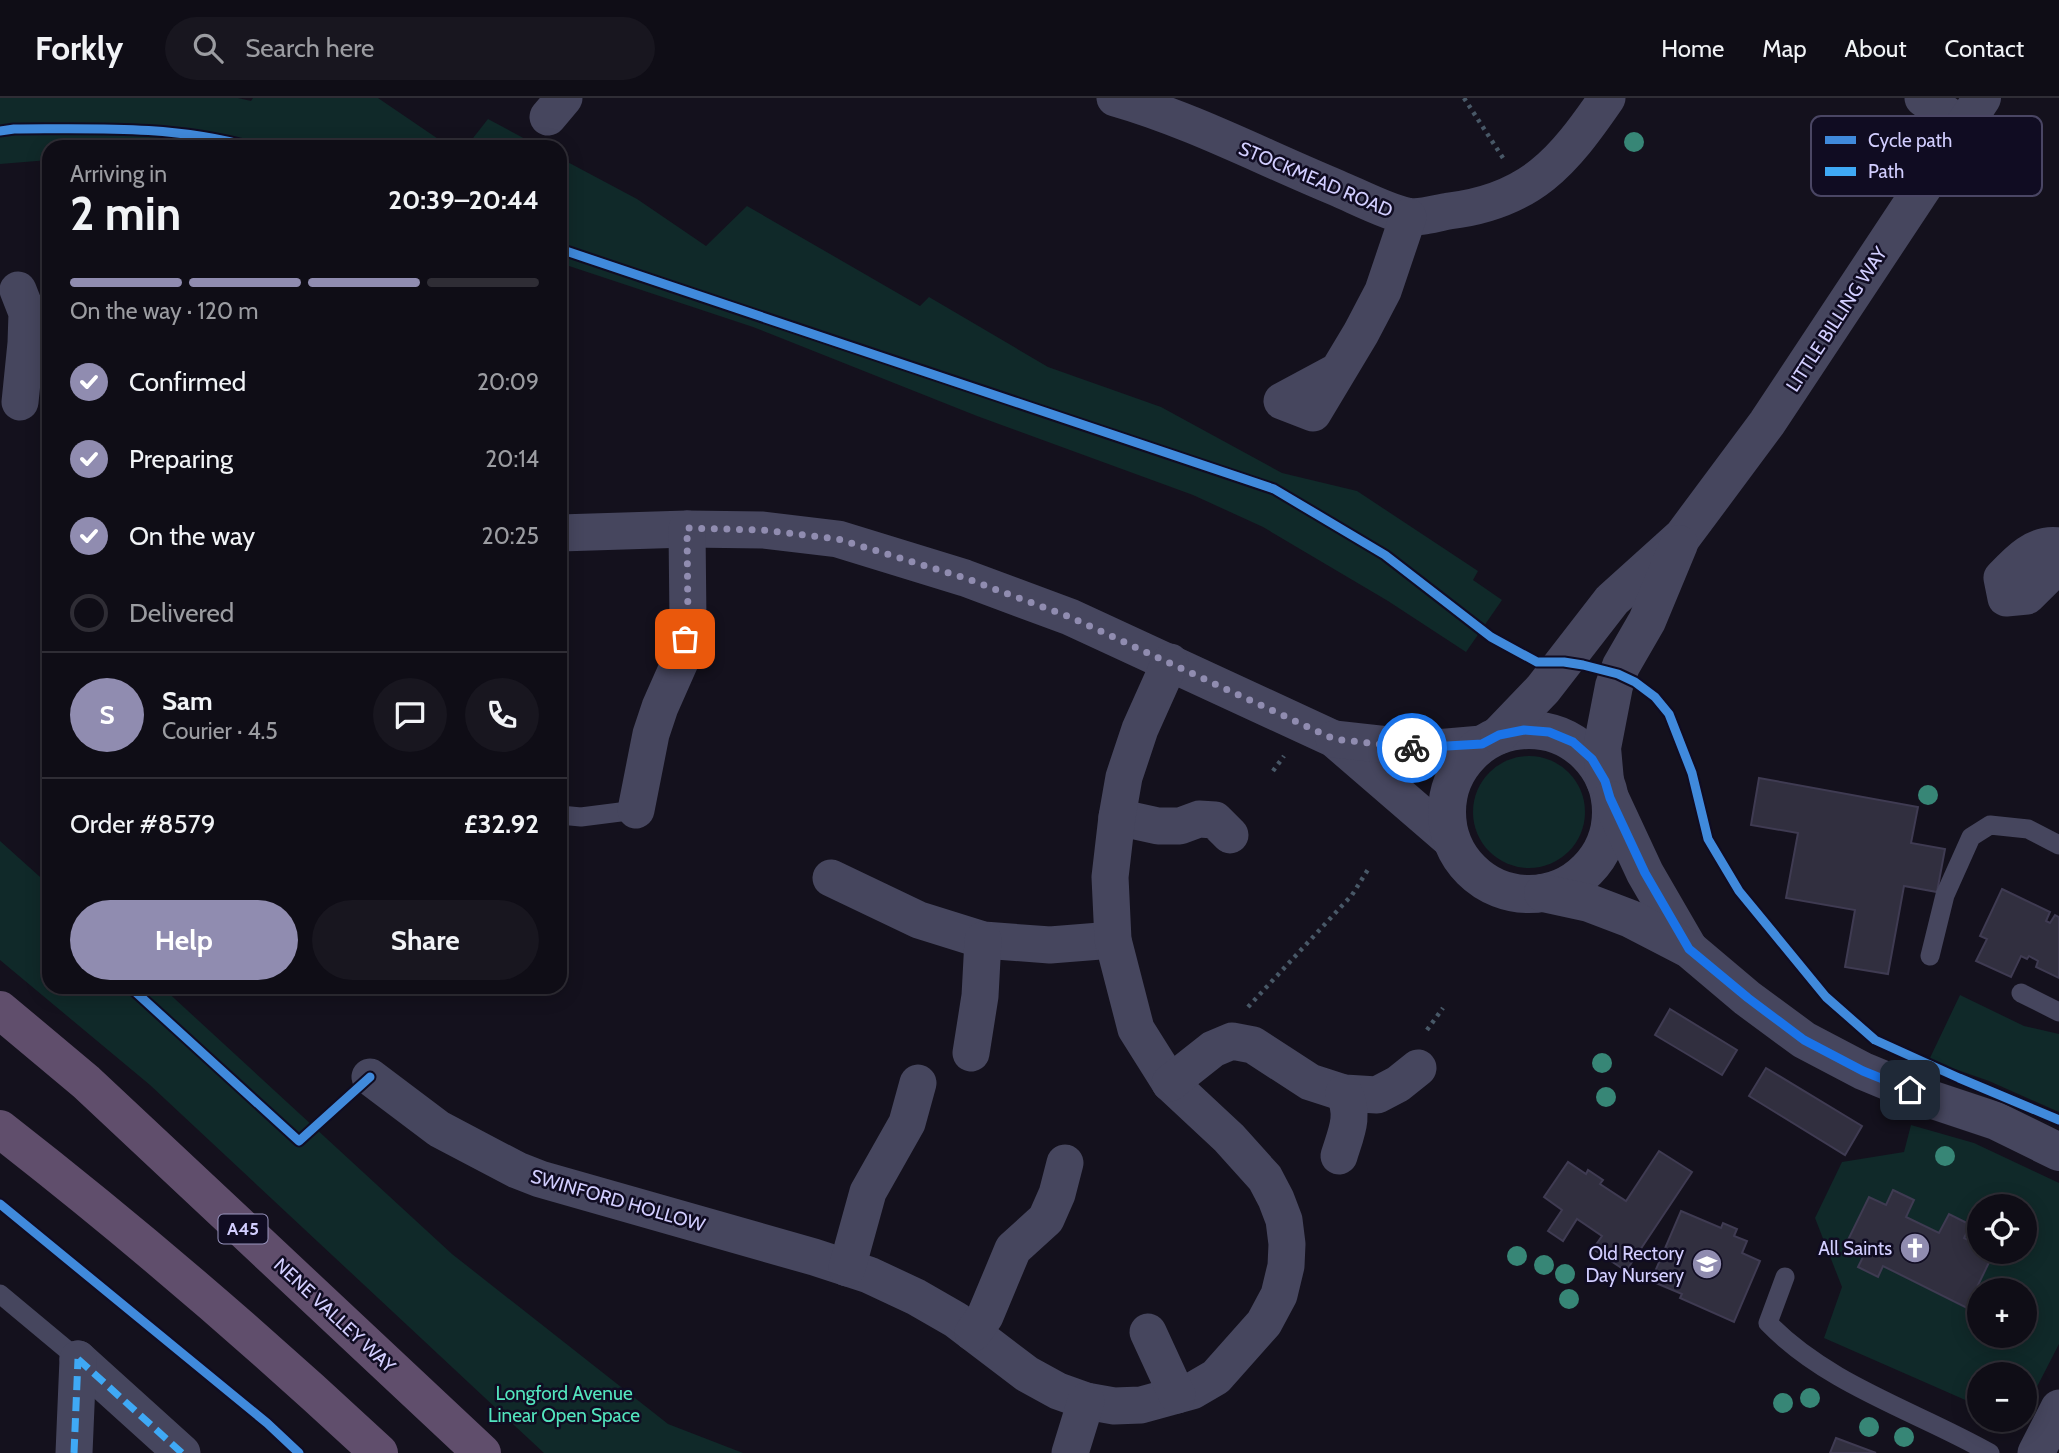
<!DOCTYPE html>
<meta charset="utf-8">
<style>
body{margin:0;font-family:Cabin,sans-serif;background:#18161f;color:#f1f3f6;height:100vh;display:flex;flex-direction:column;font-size:26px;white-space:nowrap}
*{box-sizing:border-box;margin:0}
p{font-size:23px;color:#9b9ca1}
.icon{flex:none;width:38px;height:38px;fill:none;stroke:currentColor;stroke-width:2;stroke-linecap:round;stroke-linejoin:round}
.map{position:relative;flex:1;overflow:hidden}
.panel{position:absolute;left:42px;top:42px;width:525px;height:854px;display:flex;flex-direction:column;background:#0f0d16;border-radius:21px;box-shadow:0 4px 18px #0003,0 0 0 2px #2f2d35}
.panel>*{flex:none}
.controls{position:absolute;left:1967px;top:1096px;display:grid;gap:14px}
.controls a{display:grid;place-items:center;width:70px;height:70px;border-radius:50%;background:#0f0d16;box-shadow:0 4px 18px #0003,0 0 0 2px #2f2d35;font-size:35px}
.pin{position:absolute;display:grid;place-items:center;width:60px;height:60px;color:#fff;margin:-30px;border-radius:14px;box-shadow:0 4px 10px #0006}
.courier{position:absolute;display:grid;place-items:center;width:70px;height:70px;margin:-35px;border:5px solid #1a73e8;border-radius:50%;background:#fff;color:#222;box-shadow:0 2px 9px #0007}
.overview em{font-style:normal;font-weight:800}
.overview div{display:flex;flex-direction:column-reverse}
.overview{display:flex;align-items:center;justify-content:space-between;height:119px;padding:0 28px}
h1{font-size:46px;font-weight:800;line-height:52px}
.bar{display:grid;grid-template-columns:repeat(4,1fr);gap:10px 7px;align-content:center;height:84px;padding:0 28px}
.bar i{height:9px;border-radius:5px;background:#2f2d35}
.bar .on{background:#908cb0}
.bar p{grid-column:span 4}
.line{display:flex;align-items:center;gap:18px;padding:0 28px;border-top:2px solid #2f2d35}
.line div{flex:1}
.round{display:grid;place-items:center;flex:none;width:74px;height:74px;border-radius:37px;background:#18161f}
ol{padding:0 28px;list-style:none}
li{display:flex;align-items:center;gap:21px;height:77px}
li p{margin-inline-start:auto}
li .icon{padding:7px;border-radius:50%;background:#908cb0;color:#fff;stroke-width:4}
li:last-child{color:#9b9ca1}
li i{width:38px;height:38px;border:4px solid #2f2d35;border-radius:50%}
.action{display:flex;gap:14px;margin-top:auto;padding:14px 28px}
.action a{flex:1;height:80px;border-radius:42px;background:#908cb0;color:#fff;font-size:28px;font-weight:800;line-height:80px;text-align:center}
.action a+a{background:#18161f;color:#f1f3f6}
header{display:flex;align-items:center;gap:42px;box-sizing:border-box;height:98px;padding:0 35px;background:#0f0d16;border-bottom:2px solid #2f2d35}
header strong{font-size:33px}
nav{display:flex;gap:38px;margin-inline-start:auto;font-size:24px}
.search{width:490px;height:63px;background:#18161f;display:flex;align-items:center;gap:18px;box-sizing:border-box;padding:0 24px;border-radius:38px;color:#9b9ca1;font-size:26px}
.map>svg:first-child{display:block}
</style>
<header>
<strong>Forkly</strong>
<div class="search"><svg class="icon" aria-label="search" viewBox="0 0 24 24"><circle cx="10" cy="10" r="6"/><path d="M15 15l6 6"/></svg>Search here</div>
<nav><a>Home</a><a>Map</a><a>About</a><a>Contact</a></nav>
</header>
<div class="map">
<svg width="2059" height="1355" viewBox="0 0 2059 1355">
<rect width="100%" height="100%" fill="#14111d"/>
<g fill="#102929" fill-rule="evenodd">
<polygon points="0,0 238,0 251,3 253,0 378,0 450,49 49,49 49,62 0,66"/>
<polygon points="488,21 540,49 466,49"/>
<polygon points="560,60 637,101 706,148 747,108 920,208 929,199 1048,269 1161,309 1282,375 1357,393 1478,473 1473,482 1502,502 1466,554 1388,503 1263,429 1193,397 977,318 753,229 560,165"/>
<circle cx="1529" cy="714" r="56"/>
<polygon points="0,743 49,787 49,889 162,889 452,1156 668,1326 743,1355 544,1355 150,987 0,862"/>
<polygon points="1960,897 2024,928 2059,936 2059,1014 1989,983 1929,962"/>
<path d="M1911,1027L1974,1045L2059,1085V1246L2025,1312V1276H1979V1308L1824,1240L1842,1189L1815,1120L1842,1064L1904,1054ZM1979,1108H2025V1153H1979ZM1979,1192H2025V1237H1979Z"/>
</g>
<g fill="#312f3f" stroke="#3f3b52" stroke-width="2">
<polygon points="1759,680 1918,709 1911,745 1945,751 1937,794 1904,788 1888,876 1845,869 1855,812 1786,800 1798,735 1751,727"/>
<polygon points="2002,791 2050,814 2046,823 2050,825 2055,817 2059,819 2059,880 2036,869 2038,863 2029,858 2027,861 2021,858 2011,879 1976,863 1987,841 1980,838"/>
<polygon points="1670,911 1737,952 1722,977 1655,937"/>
<polygon points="1766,970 1862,1028 1845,1057 1749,998"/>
<polygon points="1659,1053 1692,1074 1626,1173 1593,1151 1602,1138 1577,1121 1563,1143 1548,1133 1562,1112 1544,1099 1568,1064 1586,1076 1588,1072 1603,1082 1600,1086 1626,1103"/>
<polygon points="1893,1092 1914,1102 1906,1119 1939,1135 1949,1116 1971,1127 1964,1140 1979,1147 1979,1153 1994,1154 1967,1210 1883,1168 1878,1179 1858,1169 1864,1157 1845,1148 1869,1099 1886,1107"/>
<polygon points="1681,1113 1721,1130 1723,1125 1737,1131 1734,1138 1747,1143 1742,1155 1760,1163 1734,1224 1680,1200 1682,1196 1651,1183"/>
<polygon points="1836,1340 1876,1355 1830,1355"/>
</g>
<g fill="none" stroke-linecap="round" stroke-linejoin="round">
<g stroke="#485867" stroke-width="4.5" stroke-dasharray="3.5 5" stroke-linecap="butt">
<polyline points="1464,0 1503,60"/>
<polyline points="1273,673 1284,658"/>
<polyline points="1248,909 1352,797 1369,770"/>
<polyline points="1427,932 1443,910"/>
</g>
<g stroke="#46465e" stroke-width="19">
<polyline points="560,717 581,719 636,712"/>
<polyline points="1930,858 1945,797 1971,739 1990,727 2028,731 2059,747"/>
<polyline points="2021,895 2059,914"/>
<path d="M1785,1179L1768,1225C1828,1287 1916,1313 1990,1355"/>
<polyline points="0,1196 78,1261"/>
</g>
<g stroke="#46465e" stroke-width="37">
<path d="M1115,0C1192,22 1264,60 1337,90C1356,98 1389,115 1407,118C1419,121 1436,115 1449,113C1531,103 1563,64 1607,0"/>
<polyline points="1923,0 1963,28"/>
<polyline points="548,19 564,0"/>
<polyline points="18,192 27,215 26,245 20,304"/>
<polyline points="1336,274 1282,303 1313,315 1361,235 1383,193 1408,119"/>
<polyline points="560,435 687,431 763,432 838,441 965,480 1070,519 1334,641 1451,742"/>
<path d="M2047,478L2027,498L2006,500L2002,480C2017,464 2035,444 2059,448"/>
<polyline points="1334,641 1424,651 1482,646"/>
<polyline points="636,712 651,636 660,609 683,557 688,525 687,431"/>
<polyline points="1117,719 1158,728 1180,728 1199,721 1215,722 1230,737"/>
<polyline points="831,780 919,822 983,842 1050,847 1113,842"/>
<polyline points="971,955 980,898 983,842"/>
<polyline points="370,979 439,1031 517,1072 540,1081 814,1159 869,1177 916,1199 956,1222 1027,1276 1058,1293 1086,1303 1114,1308 1141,1307 1192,1293 1216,1279 1264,1225 1279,1197 1286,1168 1287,1146 1284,1122 1276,1101 1265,1080 1229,1040 1170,985 1136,931 1113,842 1110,779 1117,719 1124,679 1140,631 1170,564"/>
<polyline points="1170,985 1213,951 1232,943 1253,947 1310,984 1344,995 1377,997 1398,986 1418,970"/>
<path d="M1339,1058C1346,1035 1355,1018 1344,995"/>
<polyline points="847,1170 868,1094 907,1025 918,985"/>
<polyline points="1148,1234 1177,1297"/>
<polyline points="973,1235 985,1218 1013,1151 1046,1121 1057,1096 1065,1065"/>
<polyline points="78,1261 182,1355"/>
<polyline points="74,1355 78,1261"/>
<polyline points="1070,1355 1086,1303"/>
<polyline points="2036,1355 2059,1310"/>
</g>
<g stroke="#46465e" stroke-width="38">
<circle cx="1529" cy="714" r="82"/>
<polyline points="1499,637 1543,591 1612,502 1683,438 1767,325 1982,0"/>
<polyline points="1605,683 1602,650 1614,588 1621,568 1647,523 1679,446"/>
<polyline points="1611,702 1645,775 1689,851"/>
<polyline points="1543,795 1589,805 1631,821 1689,851 1747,900 1804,942 1863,973 1933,1002 1996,1023 2059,1054"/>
</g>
<g stroke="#604e6c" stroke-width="38">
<polyline points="0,912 86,984 482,1355"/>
<path d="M0,1031C131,1133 258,1242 379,1355"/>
</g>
<g stroke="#3fa9f5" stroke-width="7" stroke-dasharray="14 7" stroke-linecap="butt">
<polyline points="78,1261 182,1355"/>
<polyline points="74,1355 78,1261"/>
</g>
<g stroke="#100c22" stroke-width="13">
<g id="cycleway">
<path d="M0,33L14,31C92,31 174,27 250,49"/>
<polyline points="560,151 1274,391 1385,457 1491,539 1537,564 1564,564 1583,567 1618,576 1635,584 1655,599 1669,616 1692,675 1708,741 1739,793 1826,899 1875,942 1959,980 2059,1022"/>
<polyline points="130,889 299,1043 370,979"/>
<polyline points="0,1106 267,1325 299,1355"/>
</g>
</g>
<use href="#cycleway" stroke="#408adc" stroke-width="9"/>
</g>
<g fill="#378676">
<circle cx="1634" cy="44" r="10"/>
<circle cx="1928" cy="697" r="10"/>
<circle cx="1602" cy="965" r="10"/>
<circle cx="1606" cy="999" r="10"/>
<circle cx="1945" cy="1058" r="10"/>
<circle cx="1517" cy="1158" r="10"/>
<circle cx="1544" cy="1167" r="10"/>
<circle cx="1565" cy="1176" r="10"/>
<circle cx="1569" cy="1201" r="10"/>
<circle cx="1810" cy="1300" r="10"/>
<circle cx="1783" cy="1305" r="10"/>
<circle cx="1869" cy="1329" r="10"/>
<circle cx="1904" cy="1339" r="10"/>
</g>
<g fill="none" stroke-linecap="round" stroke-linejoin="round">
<polyline stroke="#908cb0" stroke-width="7" stroke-dasharray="0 12.6" points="685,541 688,525 687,430 763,432 838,441 965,480 1070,519 1334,641 1412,650"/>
<polyline stroke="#1a73e8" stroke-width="9" points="1412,650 1482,646 1499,637 1524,632 1549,634 1573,644 1592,661 1605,683 1610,700 1645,775 1689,851 1748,900 1804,942 1863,973 1910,992"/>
</g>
<defs>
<g id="church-disc" transform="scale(1.575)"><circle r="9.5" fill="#908cb0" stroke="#100c22"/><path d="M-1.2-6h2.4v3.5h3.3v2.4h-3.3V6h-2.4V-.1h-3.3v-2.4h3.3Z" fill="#fff"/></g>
<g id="school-disc" transform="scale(1.575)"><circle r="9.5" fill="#908cb0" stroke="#100c22"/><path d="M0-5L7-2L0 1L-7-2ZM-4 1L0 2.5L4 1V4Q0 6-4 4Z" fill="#fff"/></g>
</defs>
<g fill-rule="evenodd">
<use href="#church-disc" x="1915" y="1150"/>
<use href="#school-disc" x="1707" y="1166"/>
</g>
<g text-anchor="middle" stroke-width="5" stroke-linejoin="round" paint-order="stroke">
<rect fill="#100c22" stroke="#9894bd" stroke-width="2" x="218.5" y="1116.5" width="49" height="29" rx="5"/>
<g font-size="18" font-weight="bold" fill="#d2ceff">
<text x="243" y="1137">A45</text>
</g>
<g font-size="19" fill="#d2ceff" stroke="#100c22">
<text transform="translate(1316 81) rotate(23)" y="7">STOCKMEAD ROAD</text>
<text transform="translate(1836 221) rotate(-57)" y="7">LITTLE BILLING WAY</text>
<text transform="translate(618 1102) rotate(16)" y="7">SWINFORD HOLLOW</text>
<text transform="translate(335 1217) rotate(43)" y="7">NENE VALLEY WAY</text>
</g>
<g font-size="19" fill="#d2ceff" stroke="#100c22" text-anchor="end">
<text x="1892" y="1157">All Saints</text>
<text x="1684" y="1162">Old Rectory<tspan x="1684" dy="22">Day Nursery</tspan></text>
</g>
<g font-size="19" fill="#53e5be" stroke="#100c22">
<text x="564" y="1302">Longford Avenue<tspan x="564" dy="22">Linear Open Space</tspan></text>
</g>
</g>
<rect x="1811" y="18" width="231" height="80" rx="10" fill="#100c22" stroke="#4a4664" stroke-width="2"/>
<rect x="1825" y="38" width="31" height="8" fill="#408adc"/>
<rect x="1825" y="69" width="31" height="9" fill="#3fa9f5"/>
<g font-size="19" fill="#d2ceff">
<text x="1868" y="49">Cycle path</text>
<text x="1868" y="80">Path</text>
</g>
</svg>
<div class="controls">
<a><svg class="icon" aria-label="locate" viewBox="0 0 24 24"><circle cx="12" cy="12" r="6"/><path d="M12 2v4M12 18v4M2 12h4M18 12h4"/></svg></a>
<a>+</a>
<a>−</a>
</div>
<div class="pin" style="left:685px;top:541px;background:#ea580c"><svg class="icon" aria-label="bag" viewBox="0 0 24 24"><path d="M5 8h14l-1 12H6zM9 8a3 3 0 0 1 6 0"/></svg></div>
<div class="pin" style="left:1910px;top:992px;background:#1f2937"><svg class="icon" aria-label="home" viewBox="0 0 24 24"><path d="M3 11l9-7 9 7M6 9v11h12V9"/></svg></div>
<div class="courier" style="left:1412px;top:650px"><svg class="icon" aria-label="bike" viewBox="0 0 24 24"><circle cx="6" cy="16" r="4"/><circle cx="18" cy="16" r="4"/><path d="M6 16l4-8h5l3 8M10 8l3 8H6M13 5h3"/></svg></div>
<section class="panel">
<div class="overview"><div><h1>2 min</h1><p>Arriving in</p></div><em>20:39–20:44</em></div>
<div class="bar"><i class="on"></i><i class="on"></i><i class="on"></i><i></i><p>On the way · 120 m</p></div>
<ol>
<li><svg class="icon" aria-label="check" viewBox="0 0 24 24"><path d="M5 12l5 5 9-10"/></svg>Confirmed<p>20:09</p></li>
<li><svg class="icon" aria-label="check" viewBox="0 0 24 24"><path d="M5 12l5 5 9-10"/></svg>Preparing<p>20:14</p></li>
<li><svg class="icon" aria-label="check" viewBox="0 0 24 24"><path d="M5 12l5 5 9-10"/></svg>On the way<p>20:25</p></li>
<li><i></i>Delivered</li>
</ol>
<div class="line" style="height:126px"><b class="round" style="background:#908cb0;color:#fff">S</b><div><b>Sam</b><p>Courier · 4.5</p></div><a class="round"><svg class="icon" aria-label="chat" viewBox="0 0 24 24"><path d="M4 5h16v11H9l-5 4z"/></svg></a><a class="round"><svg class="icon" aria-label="phone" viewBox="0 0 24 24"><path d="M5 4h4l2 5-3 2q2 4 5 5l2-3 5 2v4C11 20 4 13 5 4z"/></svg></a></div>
<div class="line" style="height:91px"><div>Order #8579</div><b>£32.92</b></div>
<div class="action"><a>Help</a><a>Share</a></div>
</section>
</div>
